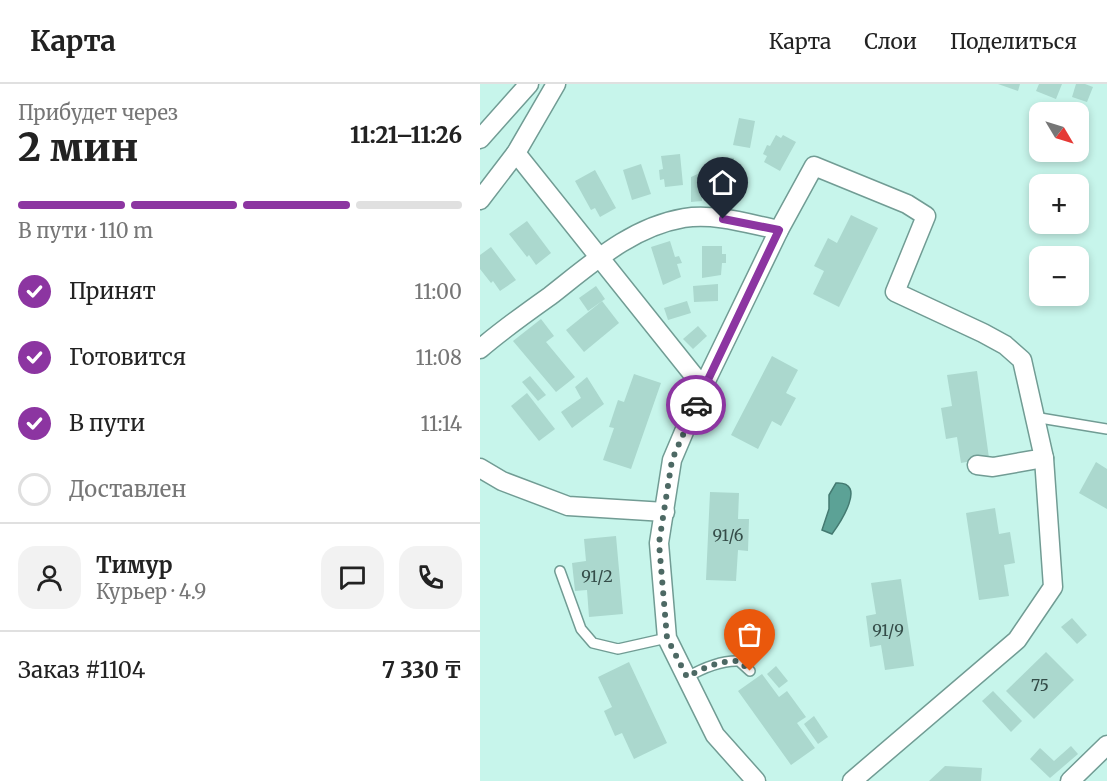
<!DOCTYPE html>
<html lang="ru">
<meta charset="utf-8">
<style>
body{margin:0;font-family:Merriweather,serif;background:#f2f2f2;color:#222;height:100vh;display:flex;flex-direction:column;font-size:22px;white-space:nowrap}
*{box-sizing:border-box;margin:0}
p{font-size:20px;color:#767676}
.icon{flex:none;width:33px;height:33px;fill:none;stroke:currentColor;stroke-width:2;stroke-linecap:round;stroke-linejoin:round}
.map{position:relative;flex:1;overflow:hidden}
.side{display:flex;flex-direction:column;background:#fff;width:480px}
.side>*{flex:none}
.needle{width:39px;rotate:128deg}
.fabs{position:absolute;left:549px;top:18px;display:grid;gap:12px}
.fabs a{display:grid;place-items:center;width:60px;height:60px;border-radius:12px;background:#fff;box-shadow:0 3px 9px #0003;font-size:30px}
.pin{position:absolute;display:grid;place-items:center;width:51px;height:51px;color:#fff;margin:-62px -26px;border-radius:50% 50% 50% 0;rotate:-45deg;box-shadow:0 0 6px #0007}
.pin .icon{rotate:45deg}
.courier{position:absolute;display:grid;place-items:center;width:60px;height:60px;margin:-30px;border:4px solid #8c35a1;border-radius:50%;background:#fff;color:#222;box-shadow:0 2px 8px #0007}
.overview em{font-style:normal;font-weight:800}
.overview div{display:flex;flex-direction:column-reverse}
.overview{display:flex;align-items:center;justify-content:space-between;height:102px;padding:0 18px}
h1{font-size:39px;font-weight:800;line-height:45px}
.bar{display:grid;grid-template-columns:repeat(4,1fr);gap:9px 6px;align-content:center;height:72px;padding:0 18px}
.bar i{height:8px;border-radius:4px;background:#e0e0e0}
.bar .selected{background:#8c35a1}
.bar p{grid-column:span 4}
.line{display:flex;align-items:center;gap:15px;padding:0 18px;border-top:2px solid #e0e0e0}
.line div{flex:1}
.round{display:grid;place-items:center;flex:none;width:63px;height:63px;border-radius:18px;background:#f2f2f2}
ol{padding:0 18px;list-style:none}
li{display:flex;align-items:center;gap:18px;height:66px}
li p{margin-inline-start:auto}
li .icon{padding:6px;border-radius:50%;background:#8c35a1;color:#fff;stroke-width:4}
li:last-child{color:#767676}
li i{width:33px;height:33px;border:3px solid #e0e0e0;border-radius:50%}
header{display:flex;align-items:center;gap:36px;box-sizing:border-box;height:84px;padding:0 30px;background:#fff;border-bottom:2px solid #e0e0e0}
header strong{font-size:28px}
nav{display:flex;gap:33px;margin-inline-start:auto;font-size:21px}
main{display:flex;flex:1;min-height:0}
.map>svg:first-child{display:block}
</style>
<header>
<strong>Карта</strong>
<nav><a>Карта</a><a>Слои</a><a>Поделиться</a></nav>
</header>
<main>
<section class="side">
<div class="overview"><div><h1>2 мин</h1><p>Прибудет через</p></div><em>11:21–11:26</em></div>
<div class="bar"><i class="selected"></i><i class="selected"></i><i class="selected"></i><i></i><p>В пути · 110 m</p></div>
<ol>
<li><svg class="icon" aria-label="check" viewBox="0 0 24 24"><path d="M5 12l5 5 9-10"/></svg>Принят<p>11:00</p></li>
<li><svg class="icon" aria-label="check" viewBox="0 0 24 24"><path d="M5 12l5 5 9-10"/></svg>Готовится<p>11:08</p></li>
<li><svg class="icon" aria-label="check" viewBox="0 0 24 24"><path d="M5 12l5 5 9-10"/></svg>В пути<p>11:14</p></li>
<li><i></i>Доставлен</li>
</ol>
<div class="line" style="height:108px"><a class="round"><svg class="icon" aria-label="person" viewBox="0 0 24 24"><circle cx="12" cy="8" r="4"/><path d="M4 21q1-7 8-7t8 7"/></svg></a><div><b>Тимур</b><p>Курьер · 4.9</p></div><a class="round"><svg class="icon" aria-label="chat" viewBox="0 0 24 24"><path d="M4 5h16v11H9l-5 4z"/></svg></a><a class="round"><svg class="icon" aria-label="phone" viewBox="0 0 24 24"><path d="M5 4h4l2 5-3 2q2 4 5 5l2-3 5 2v4C11 20 4 13 5 4z"/></svg></a></div>
<div class="line" style="height:78px"><div>Заказ #1104</div><b>7 330 ₸</b></div>
</section>
<div class="map">
<svg width="627" height="697" viewBox="0 0 627 697">
<rect width="100%" height="100%" fill="#c7f5eb"/>
<path fill="#5ca296" stroke="#447a71" stroke-width="1.5" d="M356,399C388,397 360,439 352,450L342,446L349,425V411Z"/>
<g fill="#abd8ce">
<polygon points="518,0 540,0 538,7"/>
<polygon points="559,0 582,0 576,15 556,7"/>
<polygon points="596,0 605,0 613,3 607,18 592,13"/>
<polygon points="259,34 275,37 270,64 253,61"/>
<polygon points="296,51 301,54 303,51 316,58 300,87 284,78 287,72 283,70 287,61 290,62"/>
<polygon points="200,70 203,101 185,103 184,95 180,96 179,86 183,85 181,72"/>
<polygon points="243,73 254,74 252,108 232,106 233,96 229,96 230,87 233,88 233,75 243,76"/>
<polygon points="161,80 171,110 152,116 143,86"/>
<polygon points="115,86 136,124 120,133 115,124 111,126 95,97"/>
<polygon points="220,89 222,117 211,118 211,93"/>
<polygon points="371,131 398,144 359,223 333,210 344,187 334,182 348,154 357,159"/>
<polygon points="47,137 71,169 56,181 49,171 47,173 29,150"/>
<polygon points="190,157 195,173 199,172 202,179 197,180 201,193 183,201 171,163"/>
<polygon points="222,162 242,162 242,170 246,170 246,179 242,179 241,191 222,194"/>
<polygon points="11,163 36,196 20,207 13,197 11,199 0,185 0,171"/>
<polygon points="238,200 238,217 214,218 213,202"/>
<polygon points="116,202 125,215 108,227 99,214"/>
<polygon points="122,217 139,239 104,268 86,246"/>
<polygon points="207,217 211,229 188,236 184,224"/>
<polygon points="61,235 74,252 66,258 95,293 76,308 33,257"/>
<polygon points="218,242 227,252 213,265 203,255"/>
<polygon points="292,272 318,286 306,309 316,314 301,342 292,337 278,365 251,351"/>
<polygon points="497,287 509,374 481,379 477,353 466,355 461,324 472,322 467,291"/>
<polygon points="154,290 181,299 151,385 123,376 134,344 129,343 138,316 144,318"/>
<polygon points="50,292 66,311 58,317 42,298"/>
<polygon points="107,293 124,320 92,344 81,328 101,314 95,303"/>
<polygon points="47,309 75,345 59,357 31,322"/>
<polygon points="616,378 627,385 627,425 599,409"/>
<polygon points="230,408 259,409 258,435 269,435 268,467 258,466 256,497 226,496"/>
<polygon points="515,424 519,450 530,448 535,479 524,481 529,512 499,516 486,429"/>
<polygon points="136,452 143,530 109,533 107,506 95,507 92,479 106,477 104,455"/>
<polygon points="421,495 434,582 405,586 401,561 390,563 386,532 396,530 391,499"/>
<polygon points="592,534 607,551 597,560 581,543"/>
<polygon points="566,568 594,596 554,635 526,607"/>
<polygon points="149,578 187,659 154,675 142,649 135,652 124,627 132,623 118,593"/>
<polygon points="296,582 308,597 299,604 287,590"/>
<polygon points="282,590 299,613 307,607 326,633 317,639 335,664 311,681 258,607"/>
<polygon points="513,607 542,637 531,648 502,617"/>
<polygon points="334,632 348,653 338,660 324,640"/>
<polygon points="591,662 598,670 570,694 550,675 560,664 574,677"/>
<polygon points="465,682 502,684 501,697 449,697"/>
</g>
<g fill="none" stroke-linecap="round" stroke-linejoin="round">
<g stroke="#719c94" stroke-width="12">
<g id="service">
<polyline points="554,333 627,345"/>
<polyline points="80,487 101,545 113,559 138,565 187,554"/>
<path d="M207,593C223,584 241,576 259,577L270,587"/>
</g>
</g>
<g stroke="#719c94" stroke-width="21">
<g id="minor">
<polyline points="0,55 49,0"/>
<polyline points="36,69 223,303"/>
<polyline points="0,116 36,69 76,0"/>
<path d="M0,265C22,246 46,229 70,212C111,180 151,143 204,134C235,129 269,140 299,146"/>
<polyline points="0,384 22,397 88,422 185,428"/>
<polyline points="276,697 235,651 187,554 179,459 192,376 223,303 299,146 334,82 427,120 446,132 415,208 503,249 525,261 542,276 564,374 513,383 497,381"/>
<polyline points="372,697 537,556 573,503 564,374"/>
<polyline points="590,697 627,661"/>
</g>
</g>
<use href="#service" stroke="#fff" stroke-width="9"/>
<use href="#minor" stroke="#fff" stroke-width="18"/>
</g>
<g fill="none" stroke-linecap="round" stroke-linejoin="round">
<path stroke="#4d6964" stroke-width="6" stroke-dasharray="0 10.8" d="M216,321L192,376L179,459L187,554L207,593C223,584 241,576 259,577L270,587"/>
<polyline stroke="#8c35a1" stroke-width="8" points="216,321 299,146 243,135"/>
</g>
<g text-anchor="middle" stroke-width="4.5" stroke-linejoin="round" paint-order="stroke">
<g font-size="16" fill="#344c48">
<text x="248" y="457">91/6</text>
<text x="117" y="498">91/2</text>
<text x="408" y="552">91/9</text>
<text x="560" y="607">75</text>
</g>
</g>
</svg>
<div class="fabs">
<a><svg class="needle" viewBox="-14 -14 28 28"><path d="M0-13l5 13h-10z" fill="#e53935"/><path d="M0 13l5-13h-10z" fill="#767676"/></svg></a>
<a>+</a>
<a>−</a>
</div>
<div class="pin" style="left:270px;top:587px;background:#ea580c"><svg class="icon" aria-label="bag" viewBox="0 0 24 24"><path d="M5 8h14l-1 12H6zM9 8a3 3 0 0 1 6 0"/></svg></div>
<div class="pin" style="left:243px;top:135px;background:#1f2937"><svg class="icon" aria-label="home" viewBox="0 0 24 24"><path d="M3 11l9-7 9 7M6 9v11h12V9"/></svg></div>
<div class="courier" style="left:216px;top:321px"><svg class="icon" aria-label="car" viewBox="0 0 24 24"><path d="M5 17H2v-5l4-1 3-4h7l3 4 3 1v5h-3M9 17h6M6 11h13"/><circle cx="7" cy="17" r="2"/><circle cx="17" cy="17" r="2"/></svg></div>
</div>
</main>
